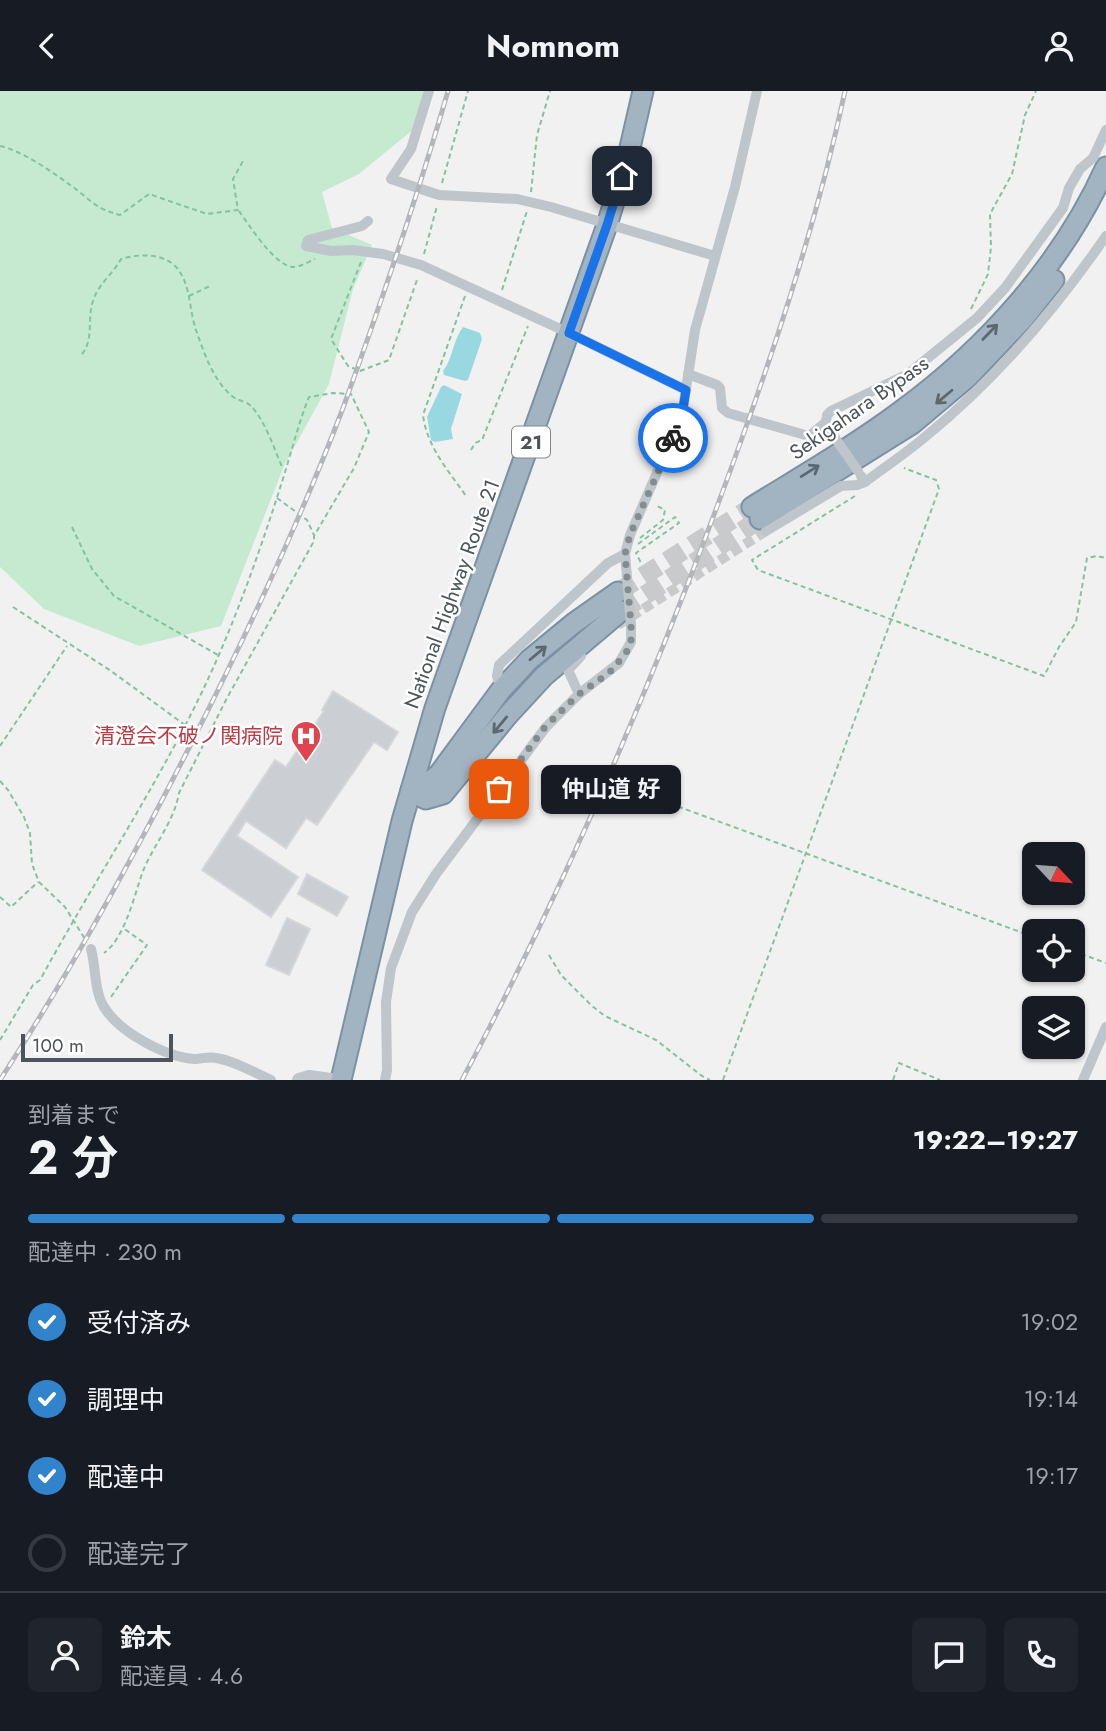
<!DOCTYPE html>
<html lang="ja">
<meta charset="utf-8">
<style>
body{margin:0;font-family:Jost,"Noto Sans JP",sans-serif;background:#20242c;color:#f1f3f6;height:100vh;display:flex;flex-direction:column;font-size:26px;white-space:nowrap}
*{box-sizing:border-box;margin:0}
p{font-size:23px;color:#9ea1a6}
.icon{flex:none;width:38px;height:38px;fill:none;stroke:currentColor;stroke-width:2;stroke-linecap:round;stroke-linejoin:round}
.map{position:relative;height:989px;overflow:hidden}
.details{display:flex;flex-direction:column;background:#171b24;flex:1}
.details>*{flex:none}
.needle{width:46px;rotate:116deg}
.controls{position:absolute;left:1022px;top:751px;display:grid;gap:14px}
.controls a{display:grid;place-items:center;width:63px;height:63px;border-radius:10px;background:#171b24;box-shadow:0 2px 5px #0004;font-size:35px}
.scale{position:absolute;left:21px;bottom:18px;width:152px;box-sizing:border-box;padding-left:7px;border:4px solid #4b555b;border-top:0;font-size:19px;line-height:24px;white-space:nowrap;color:#4b555b;-webkit-text-stroke:5px #fff;paint-order:stroke}
.pin{position:absolute;display:grid;place-items:center;width:60px;height:60px;color:#fff;margin:-30px;border-radius:14px;box-shadow:0 4px 10px #0006}
.courier{position:absolute;display:grid;place-items:center;width:70px;height:70px;margin:-35px;border:5px solid #1a73e8;border-radius:50%;background:#fff;color:#222;box-shadow:0 2px 9px #0007}
.bubble{position:absolute;height:49px;border-radius:10px;background:#171b24;box-shadow:0 2px 5px #0004;font-size:23px;font-weight:700;line-height:49px;text-align:center}
.headline em{font-style:normal;font-weight:700}
.headline div{display:flex;flex-direction:column-reverse}
.headline{display:flex;align-items:center;justify-content:space-between;height:119px;padding:0 28px}
h1{font-size:46px;font-weight:700;line-height:52px}
.bar{display:grid;grid-template-columns:repeat(4,1fr);gap:10px 7px;align-content:center;height:84px;padding:0 28px}
.bar i{height:9px;border-radius:5px;background:#363941}
.bar .selected{background:#3183cc}
.bar p{grid-column:span 4}
.line{display:flex;align-items:center;gap:18px;padding:0 28px;border-top:2px solid #363941}
.line div{flex:1}
.round{display:grid;place-items:center;flex:none;width:74px;height:74px;border-radius:10px;background:#20242c}
ol{padding:0 28px;list-style:none}
li{display:flex;align-items:center;gap:21px;height:77px}
li p{margin-inline-start:auto}
li .icon{padding:7px;border-radius:50%;background:#3183cc;color:#fff;stroke-width:4}
li:last-child{color:#9ea1a6}
li i{width:38px;height:38px;border:4px solid #363941;border-radius:50%}
header{display:flex;justify-content:space-between;align-items:center;height:91px;padding:0 28px;background:#171b24;font-size:32px;font-weight:700}
.map>svg:first-child{display:block}
</style>
<header><svg class="icon" aria-label="back" viewBox="0 0 24 24"><path d="M15 5l-7 7 7 7"/></svg>Nomnom<svg class="icon" aria-label="person" viewBox="0 0 24 24"><circle cx="12" cy="8" r="4"/><path d="M4 21q1-7 8-7t8 7"/></svg></header>
<div class="map">
<svg width="1106" height="989" viewBox="0 0 1106 989">
<rect width="100%" height="100%" fill="#f2f1f1"/>
<polygon fill="#c5ead0" points="0,0 424,0 415,37 359,83 322,101 332,137 372,154 353,198 329,293 284,375 221,535 139,555 44,518 0,476"/>
<g fill="#98d9e1">
<path d="M463,236L480,242L482,248L468,289L465,290L444,284L443,280C453,267 453,249 463,236Z"/>
<polygon points="444,294 462,303 451,338 453,348 435,351 431,349 427,326 441,296"/>
</g>
<g fill="#cbced2" stroke="#d5d7db" stroke-width="2">
<polygon points="333,600 398,641 387,659 374,651 317,734 306,727 286,757 246,730 237,745 298,786 271,826 202,779 275,669 286,676 324,620 322,619"/>
<polygon points="307,783 348,806 337,825 298,803"/>
<polygon points="287,827 310,838 289,884 266,874"/>
</g>
<g fill="none" stroke-linecap="round" stroke-linejoin="round">
<polyline stroke="#c8cacc" stroke-width="10" stroke-dasharray="10 5" stroke-linecap="butt" points="618,534 766,440"/>
<g stroke="#c8cacc" stroke-width="19" stroke-dasharray="19 10" stroke-linecap="butt">
<polyline points="618,501 752,416"/>
<polyline points="621,520 760,428"/>
</g>
<g stroke="#7a92a4" stroke-width="23">
<g id="trunk">
<path d="M752,416C802,385 854,355 901,320C986,258 1063,172 1106,76"/>
<polyline points="760,428 912,333 968,286 1023,228 1054,189"/>
<polyline points="411,700 423,696 439,683 501,599 529,569 574,532 618,501"/>
<polyline points="411,700 426,708 443,703 508,624 544,585 621,520"/>
<polyline points="341,989 402,730 435,617 607,134 629,61 643,0"/>
</g>
</g>
<g stroke="#81c49d" stroke-width="2" stroke-dasharray="5 3.5" stroke-linecap="butt">
<path d="M0,55C25,61 52,81 73,96C92,110 96,118 120,124L149,103L207,123L238,119L233,88L243,70"/>
<polyline points="442,92 468,0"/>
<polyline points="531,101 537,44 550,0"/>
<path d="M239,120C249,134 275,175 293,176C300,176 308,171 315,168"/>
<polyline points="424,163 437,115"/>
<polyline points="361,171 331,248 348,275 360,280 389,269 418,186"/>
<polyline points="502,199 527,120"/>
<polyline points="189,205 212,194"/>
<path d="M465,205L423,324C427,356 448,379 466,405"/>
<polyline points="971,218 988,183 991,156 990,123 1012,83 1025,24 1036,0"/>
<path d="M82,263C94,249 87,227 93,210C98,193 113,183 121,168C138,163 163,161 177,177C191,194 189,219 196,239C204,262 213,289 232,305C238,310 246,310 251,315C266,331 274,358 283,378"/>
<polyline points="471,359 475,352 482,349 528,235"/>
<polyline points="855,405 752,469 758,479 1044,585 1059,556 1076,531 1087,467 1097,465 1106,467"/>
<polyline points="277,407 307,429 314,444"/>
<polyline points="72,436 92,478 114,505 218,564"/>
<polyline points="640,447 663,429 665,419 655,414"/>
<polyline points="638,453 675,426 679,432 636,462 641,472"/>
<polyline points="13,516 111,580 185,634"/>
<polyline points="0,655 67,555"/>
<polyline points="0,690 8,699 24,726 30,742 32,773 39,791 65,816 85,848"/>
<polyline points="622,695 1034,846"/>
<polyline points="0,806 11,816 38,791"/>
<polyline points="1073,860 1106,872"/>
<polyline points="549,864 561,884 592,915 605,925 656,949 702,985 710,989"/>
<polyline points="111,906 147,854 123,837"/>
<path d="M0,949L33,894L40,889C93,792 154,700 202,601C233,536 258,466 280,397C290,367 297,336 309,306L333,302L351,303L369,341L354,377L314,445V450L227,607L179,702C174,731 154,753 143,780C134,805 125,847 104,862"/>
<polyline points="723,989 939,398 936,389 904,377"/>
<polyline points="893,989 899,972 940,989"/>
</g>
<g stroke="#bec6cb" stroke-width="10">
<polyline points="429,0 411,58 391,88 439,104 517,108 551,116 715,165"/>
<polyline points="368,130 362,135 308,149 306,155 331,160 353,159 383,163 421,174 569,242 686,299"/>
<polyline points="688,283 717,294 720,297 722,317 728,322 809,345 826,331"/>
<polyline points="835,347 826,331 827,324 831,320 908,283 977,227 1005,197 1063,117 1069,97 1080,78 1093,67 1106,39"/>
<path d="M865,391C885,376 906,362 925,346C995,289 1055,219 1106,145"/>
<polyline points="766,440 841,395 857,394 865,391 861,385"/>
<polyline points="501,599 497,585 499,574 608,472 625,463 630,444 682,324 695,239 735,96 757,0"/>
<polyline points="579,603 568,579 581,565"/>
<path d="M91,858C96,876 94,900 104,916C119,941 165,966 195,968C202,968 209,965 216,967C235,970 253,981 271,989"/>
<polyline points="385,989 387,979 386,911 391,877 412,821 436,783 546,636 579,603 619,572 631,551 631,534"/>
<polyline points="1083,989 1106,936"/>
</g>
<polyline stroke="#bec6cb" stroke-width="14" points="299,989 309,986 331,989"/>
<use href="#trunk" stroke="#a2b4c2" stroke-width="19"/>
<g stroke="#b3b6ba" stroke-width="5">
<g id="rail">
<path d="M0,989C73,877 137,760 197,641C250,536 301,428 343,317C381,212 417,107 448,0"/>
<path d="M462,989C561,803 645,610 718,413C768,278 815,141 845,0"/>
</g>
</g>
<use href="#rail" stroke="#fff" stroke-width="2.5" stroke-dasharray="8" stroke-linecap="butt"/>
<g stroke="#bec6cb" stroke-width="10">
<polyline points="835,347 858,380"/>
<polyline points="625,463 631,534"/>
</g>
</g>
<defs><path id="oneway-shaft" d="M-6 0H5M1.5-3L5.5 0L1.5 3" fill="none" stroke-width="1.6" stroke-linecap="round" stroke-linejoin="round" transform="scale(1.75)"/></defs>
<g stroke="#5c6870">
<use href="#oneway-shaft" transform="translate(990 241) rotate(-46)"/>
<use href="#oneway-shaft" transform="translate(944 306) rotate(140)"/>
<use href="#oneway-shaft" transform="translate(810 380) rotate(-32)"/>
<use href="#oneway-shaft" transform="translate(538 562) rotate(-40)"/>
<use href="#oneway-shaft" transform="translate(500 634) rotate(130)"/>
</g>
<g fill="none" stroke-linecap="round" stroke-linejoin="round">
<polyline stroke="#858c90" stroke-width="7" stroke-dasharray="0 12.6" points="499,698 545,636 579,603 609,582 626,562 631,551 631,534 625,463 630,444 673,347"/>
<polyline stroke="#1a73e8" stroke-width="9" points="622,85 607,134 569,242 686,299 682,324 673,347"/>
</g>
<defs>
<g id="hospital-pin" transform="scale(1.575)"><path d="M0 17L-7.5 6A9.5 9.5 0 1 1 7.5 6Z" fill="#e0444e" stroke="#fff"/><path d="M-5-5h3v3.5h4V-5h3V5h-3V1.5h-4V5h-3Z" fill="#fff"/></g>
</defs>
<g fill-rule="evenodd">
<use href="#hospital-pin" x="306" y="645"/>
</g>
<g text-anchor="middle" stroke-width="5" stroke-linejoin="round" paint-order="stroke">
<rect fill="#fff" stroke="#81888c" stroke-width="2" x="512" y="335.5" width="38" height="31" rx="5"/>
<g font-size="19" font-weight="bold" fill="#4b555b">
<text x="531" y="358">21</text>
</g>
<g font-size="21" fill="#4b555b" stroke="#fff">
<text transform="translate(859 317) rotate(-35)" y="7">Sekigahara Bypass</text>
<text transform="translate(452 503) rotate(-70)" y="7">National Highway Route 21</text>
</g>
<g font-size="21" fill="#be3a42" stroke="#fff" text-anchor="end">
<text x="283" y="652">清澄会不破ノ関病院</text>
</g>
</g>
</svg>
<div class="controls">
<a><svg class="needle" viewBox="-14 -14 28 28"><path d="M0-13l5 13h-10z" fill="#e53935"/><path d="M0 13l5-13h-10z" fill="#9ea1a6"/></svg></a>
<a><svg class="icon" aria-label="locate" viewBox="0 0 24 24"><circle cx="12" cy="12" r="6"/><path d="M12 2v4M12 18v4M2 12h4M18 12h4"/></svg></a>
<a><svg class="icon" aria-label="layers" viewBox="0 0 24 24"><path d="M12 4l9 5-9 5-9-5zM3 14l9 5 9-5"/></svg></a>
</div>
<div class="scale">100 m</div>
<div class="pin" style="left:499px;top:698px;background:#ea580c"><svg class="icon" aria-label="bag" viewBox="0 0 24 24"><path d="M5 8h14l-1 12H6zM9 8a3 3 0 0 1 6 0"/></svg></div>
<div class="pin" style="left:622px;top:85px;background:#1f2937"><svg class="icon" aria-label="home" viewBox="0 0 24 24"><path d="M3 11l9-7 9 7M6 9v11h12V9"/></svg></div>
<div class="courier" style="left:673px;top:347px"><svg class="icon" aria-label="bike" viewBox="0 0 24 24"><circle cx="6" cy="16" r="4"/><circle cx="18" cy="16" r="4"/><path d="M6 16l4-8h5l3 8M10 8l3 8H6M13 5h3"/></svg></div>
<div class="bubble" style="left:541px;top:674px;width:140px">仲山道 好</div>
</div>
<section class="details">
<div class="headline"><div><h1>2 分</h1><p>到着まで</p></div><em>19:22–19:27</em></div>
<div class="bar"><i class="selected"></i><i class="selected"></i><i class="selected"></i><i></i><p>配達中 · 230 m</p></div>
<ol>
<li><svg class="icon" aria-label="check" viewBox="0 0 24 24"><path d="M5 12l5 5 9-10"/></svg>受付済み<p>19:02</p></li>
<li><svg class="icon" aria-label="check" viewBox="0 0 24 24"><path d="M5 12l5 5 9-10"/></svg>調理中<p>19:14</p></li>
<li><svg class="icon" aria-label="check" viewBox="0 0 24 24"><path d="M5 12l5 5 9-10"/></svg>配達中<p>19:17</p></li>
<li><i></i>配達完了</li>
</ol>
<div class="line" style="height:126px"><a class="round"><svg class="icon" aria-label="person" viewBox="0 0 24 24"><circle cx="12" cy="8" r="4"/><path d="M4 21q1-7 8-7t8 7"/></svg></a><div><b>鈴木</b><p>配達員 · 4.6</p></div><a class="round"><svg class="icon" aria-label="chat" viewBox="0 0 24 24"><path d="M4 5h16v11H9l-5 4z"/></svg></a><a class="round"><svg class="icon" aria-label="phone" viewBox="0 0 24 24"><path d="M5 4h4l2 5-3 2q2 4 5 5l2-3 5 2v4C11 20 4 13 5 4z"/></svg></a></div>
</section>
